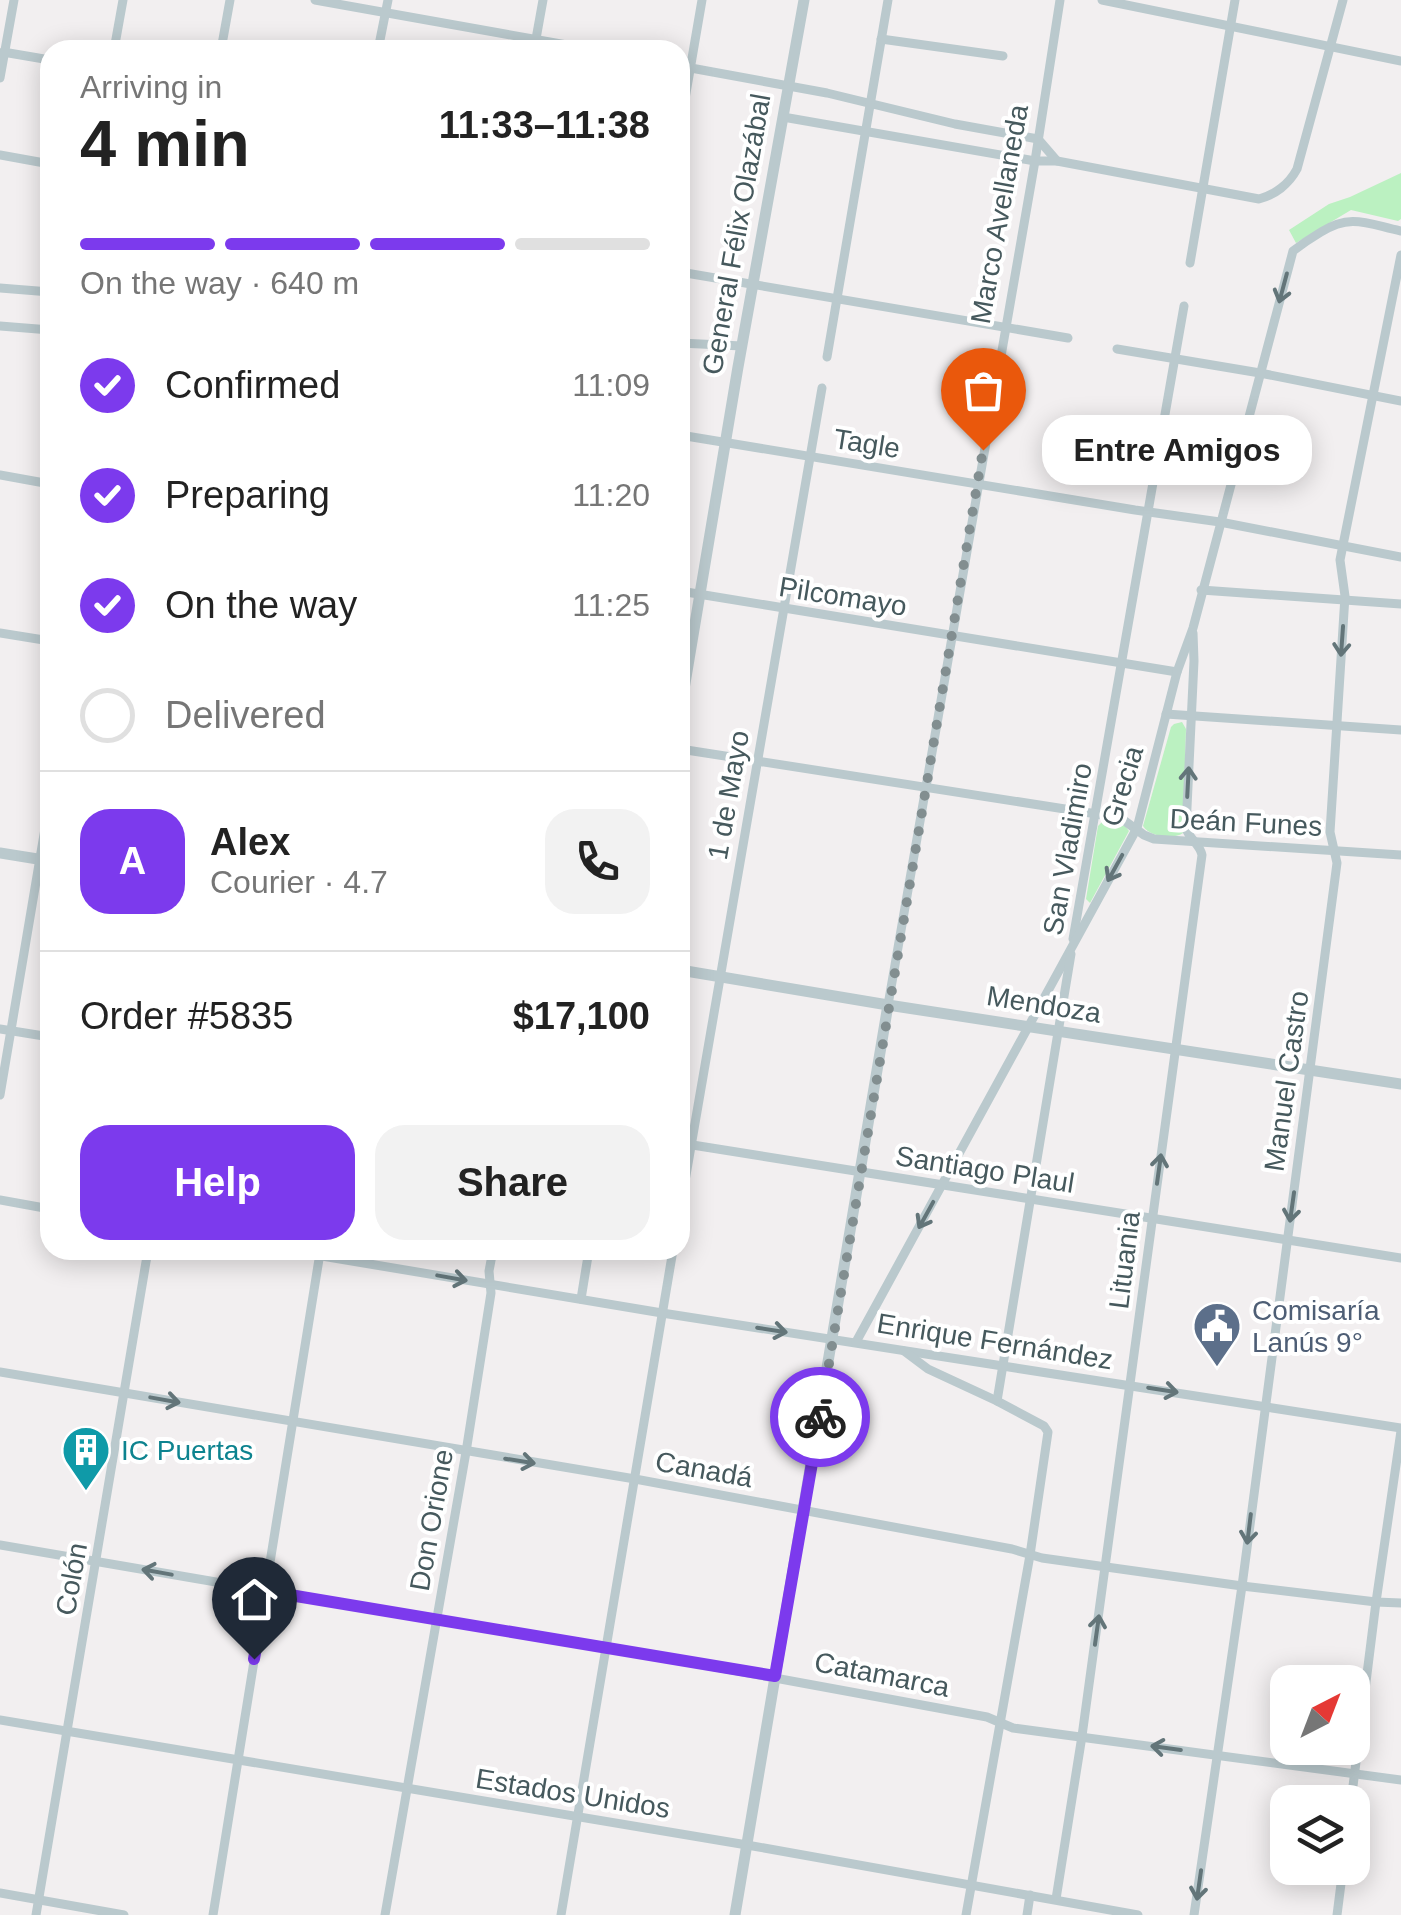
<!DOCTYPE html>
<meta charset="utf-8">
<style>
body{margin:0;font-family:Arial,sans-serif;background:#f2f2f2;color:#222;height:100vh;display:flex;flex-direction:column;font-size:38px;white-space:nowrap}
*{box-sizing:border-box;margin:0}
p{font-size:32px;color:#767676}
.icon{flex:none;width:55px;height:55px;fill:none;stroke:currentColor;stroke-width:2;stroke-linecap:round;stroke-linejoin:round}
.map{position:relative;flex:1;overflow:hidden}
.drawer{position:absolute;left:40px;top:40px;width:650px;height:1220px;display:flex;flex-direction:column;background:#fff;border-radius:30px;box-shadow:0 5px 25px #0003}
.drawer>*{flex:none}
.needle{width:65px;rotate:42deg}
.buttons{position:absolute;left:1270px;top:1665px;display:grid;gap:20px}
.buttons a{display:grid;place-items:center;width:100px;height:100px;border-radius:20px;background:#fff;box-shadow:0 5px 25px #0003;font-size:50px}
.pin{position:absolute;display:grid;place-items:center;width:85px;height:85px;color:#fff;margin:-102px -42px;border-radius:50% 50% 50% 0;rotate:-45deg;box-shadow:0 0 10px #0007}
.pin .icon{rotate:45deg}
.courier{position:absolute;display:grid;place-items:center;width:100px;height:100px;margin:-50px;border:8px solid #7c3aed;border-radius:50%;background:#fff;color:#222;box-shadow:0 2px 12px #0007}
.bubble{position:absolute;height:70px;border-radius:30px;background:#fff;box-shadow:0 5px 25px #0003;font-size:32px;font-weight:800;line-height:70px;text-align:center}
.overview em{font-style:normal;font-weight:800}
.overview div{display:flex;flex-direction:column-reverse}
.overview{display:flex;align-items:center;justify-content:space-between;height:170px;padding:0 40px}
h1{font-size:65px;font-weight:800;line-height:75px}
.bar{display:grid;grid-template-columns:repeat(4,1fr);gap:15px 10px;align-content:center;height:120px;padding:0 40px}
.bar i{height:12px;border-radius:8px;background:#e0e0e0}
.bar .selected{background:#7c3aed}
.bar p{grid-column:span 4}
.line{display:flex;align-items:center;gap:25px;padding:0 40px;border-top:2px solid #e0e0e0}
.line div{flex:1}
.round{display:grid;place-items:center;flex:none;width:105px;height:105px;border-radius:30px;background:#f2f2f2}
ol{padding:0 40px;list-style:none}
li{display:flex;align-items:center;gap:30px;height:110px}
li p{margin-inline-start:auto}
li .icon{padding:10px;border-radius:50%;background:#7c3aed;color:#fff;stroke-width:4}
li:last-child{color:#767676}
li i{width:55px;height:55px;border:5px solid #e0e0e0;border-radius:50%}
.primary-button{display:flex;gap:20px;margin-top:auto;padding:20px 40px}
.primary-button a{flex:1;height:115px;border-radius:30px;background:#7c3aed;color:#fff;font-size:40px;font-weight:800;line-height:115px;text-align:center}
.primary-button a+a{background:#f2f2f2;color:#222}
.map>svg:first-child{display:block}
</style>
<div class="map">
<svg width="1401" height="1915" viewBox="0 0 1401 1915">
<rect width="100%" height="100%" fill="#f2eff0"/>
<g fill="#bbf1c1">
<polygon points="1401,173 1401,219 1398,221 1351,210 1296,243 1289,230 1329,204 1350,197"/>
<path d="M1182,722L1186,729L1183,833C1173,840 1150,837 1143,826L1171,727L1174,724Z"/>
<polygon points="1102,822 1125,826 1129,831 1090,903 1086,899 1098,826"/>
</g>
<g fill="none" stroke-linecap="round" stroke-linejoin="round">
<g stroke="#bac9cd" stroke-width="9">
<polyline points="315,0 595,50"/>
<polyline points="1102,0 1401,61"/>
<polyline points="881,39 1003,56"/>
<polyline points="114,50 123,0"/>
<polyline points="221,50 230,0"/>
<polyline points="378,50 388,0"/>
<polyline points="534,50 543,0"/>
<polyline points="3,52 50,60"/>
<polyline points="680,66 827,93 955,124 1038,139 1057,161"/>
<polyline points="0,78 14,0"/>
<path d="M783,117L1035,161H1057L1259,199C1275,195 1289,184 1297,169L1343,0"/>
<polyline points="680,128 702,0"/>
<polyline points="0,155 50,164"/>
<polyline points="1190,263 1235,0"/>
<polyline points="680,272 1068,338"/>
<polyline points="0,288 50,292"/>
<polyline points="0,326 50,330"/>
<polyline points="680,343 742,346"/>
<polyline points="1117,349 1260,373 1401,401"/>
<polyline points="827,357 888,0"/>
<polyline points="680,435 1135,510 1220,522 1401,557"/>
<polyline points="0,475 50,484"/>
<polyline points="1201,590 1401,604"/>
<polyline points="680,591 1177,672"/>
<polyline points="0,633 50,641"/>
<polyline points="1166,714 1401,730"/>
<polyline points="680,749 1097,814 1122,819 1144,835 1154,839 1401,855"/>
<polyline points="1073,939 1184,306"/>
<polyline points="888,1005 1035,161 1060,0"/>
<polyline points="0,1029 50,1037"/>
<polyline points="0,1095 50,799"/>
<polyline points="680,1143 1401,1258"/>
<polyline points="0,1200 50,1209"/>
<polyline points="680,1210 822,388"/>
<polyline points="286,1250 662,1313 1401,1428"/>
<polyline points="581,1299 589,1250"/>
<path d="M856,1342L1137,828L1177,672L1193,628L1293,251C1302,244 1311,238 1321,232C1351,213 1368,224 1401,231"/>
<polyline points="904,1351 928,1369 997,1401 1044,1426 1048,1432 1030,1555 966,1915"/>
<polyline points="0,1372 635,1479 1012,1549 1042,1558 1242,1586 1376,1602 1401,1603"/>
<polyline points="997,1401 1071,954"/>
<polyline points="0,1545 437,1620 607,1647 987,1717 1013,1728 1401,1780"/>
<polyline points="0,1720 747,1845 1138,1915"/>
<polyline points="1351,1802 1376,1602 1401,1431"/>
<polyline points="0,1893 124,1915"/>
<path d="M1056,1899L1082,1736L1202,855C1200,844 1189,839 1186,828L1194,661L1193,633"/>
<polyline points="36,1915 148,1250"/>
<polyline points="213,1915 320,1253"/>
<polyline points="385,1915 466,1452 491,1293 489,1271 493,1250"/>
<polyline points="561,1915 673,1250"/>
<polyline points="1027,1915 1030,1895"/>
<polyline points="1194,1915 1242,1586 1337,863 1330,832 1345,596 1340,560 1401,255"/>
<polyline points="1337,1915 1343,1868"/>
</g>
<g stroke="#bac9cd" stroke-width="11">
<polyline points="680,713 738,367 804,0"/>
<polyline points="0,853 50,861"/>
<polyline points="680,970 888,1005 1401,1084"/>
<polyline points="735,1915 888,1005"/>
</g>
</g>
<defs><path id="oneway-shaft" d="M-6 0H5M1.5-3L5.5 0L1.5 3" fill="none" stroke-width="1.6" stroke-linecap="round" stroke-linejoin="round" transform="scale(2.5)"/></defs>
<g stroke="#637579">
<use href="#oneway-shaft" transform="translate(1283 288) rotate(105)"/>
<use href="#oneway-shaft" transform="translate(1342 641) rotate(94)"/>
<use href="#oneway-shaft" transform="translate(1188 782) rotate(-87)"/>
<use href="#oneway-shaft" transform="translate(1115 868) rotate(119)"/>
<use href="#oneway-shaft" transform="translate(1159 1169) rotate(-82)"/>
<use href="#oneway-shaft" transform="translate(1292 1207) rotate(98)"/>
<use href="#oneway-shaft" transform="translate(926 1215) rotate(119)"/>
<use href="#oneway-shaft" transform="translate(452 1278) rotate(10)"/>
<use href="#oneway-shaft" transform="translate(772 1330) rotate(9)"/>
<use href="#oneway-shaft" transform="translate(1163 1390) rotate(9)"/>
<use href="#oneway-shaft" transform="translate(165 1400) rotate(10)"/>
<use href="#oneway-shaft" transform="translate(520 1461) rotate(9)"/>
<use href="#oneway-shaft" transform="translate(1249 1529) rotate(97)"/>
<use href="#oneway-shaft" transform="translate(157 1572) rotate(-170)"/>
<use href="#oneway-shaft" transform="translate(1097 1630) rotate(-82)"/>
<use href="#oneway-shaft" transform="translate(1166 1748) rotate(-172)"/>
<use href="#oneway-shaft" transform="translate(1199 1885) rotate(98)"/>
</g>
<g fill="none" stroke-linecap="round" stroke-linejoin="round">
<polyline stroke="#828e90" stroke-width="10" stroke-dasharray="0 18" points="820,1417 983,450"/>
<polyline stroke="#7c3aed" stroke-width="12" points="254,1659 266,1591 775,1676 820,1417"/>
</g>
<defs>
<g id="civic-pin" transform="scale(2.5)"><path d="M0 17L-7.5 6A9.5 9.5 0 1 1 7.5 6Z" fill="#5c6f8a" stroke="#fff"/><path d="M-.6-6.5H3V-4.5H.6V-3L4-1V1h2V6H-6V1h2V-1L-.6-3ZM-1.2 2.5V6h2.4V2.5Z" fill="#fff"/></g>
<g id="building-pin" transform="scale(2.5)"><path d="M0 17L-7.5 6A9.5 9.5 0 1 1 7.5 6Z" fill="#0f9aa8" stroke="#fff"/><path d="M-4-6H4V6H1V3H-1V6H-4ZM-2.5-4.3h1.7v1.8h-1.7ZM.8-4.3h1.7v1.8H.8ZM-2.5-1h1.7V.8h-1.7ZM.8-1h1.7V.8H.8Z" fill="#fff"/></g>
</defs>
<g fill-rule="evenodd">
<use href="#civic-pin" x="1217" y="1326"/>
<use href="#building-pin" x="86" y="1450"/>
</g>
<g text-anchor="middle" stroke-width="8" stroke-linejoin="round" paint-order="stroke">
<g font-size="28" fill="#46595d" stroke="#fff">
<text transform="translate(999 214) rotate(-80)" y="10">Marco Avellaneda</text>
<text transform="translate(736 234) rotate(-80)" y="10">General Félix Olazábal</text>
<text transform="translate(867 443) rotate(9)" y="10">Tagle</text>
<text transform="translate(843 596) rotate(9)" y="10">Pilcomayo</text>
<text transform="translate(1122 786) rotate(-73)" y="10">Grecia</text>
<text transform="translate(728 795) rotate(-80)" y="10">1 de Mayo</text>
<text transform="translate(1246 822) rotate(3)" y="10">Deán Funes</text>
<text transform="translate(1067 849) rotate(-80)" y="10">San Vladimiro</text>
<text transform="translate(1044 1004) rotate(9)" y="10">Mendoza</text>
<text transform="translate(1286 1081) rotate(-82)" y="10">Manuel Castro</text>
<text transform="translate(985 1169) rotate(9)" y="10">Santiago Plaul</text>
<text transform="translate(1124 1260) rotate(-83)" y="10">Lituania</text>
<text transform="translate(995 1341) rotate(9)" y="10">Enrique Fernández</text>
<text transform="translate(704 1469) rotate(10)" y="10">Canadá</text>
<text transform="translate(431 1520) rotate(-80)" y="10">Don Orione</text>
<text transform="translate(71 1579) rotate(-80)" y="10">Colón</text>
<text transform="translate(882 1674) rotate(11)" y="10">Catamarca</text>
<text transform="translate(573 1793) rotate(9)" y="10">Estados Unidos</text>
</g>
<g font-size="28" fill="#4e5e75" stroke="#fff" text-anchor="start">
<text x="1252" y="1320">Comisaría<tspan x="1252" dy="32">Lanús 9°</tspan></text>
</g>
<g font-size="28" fill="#0d838f" stroke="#fff" text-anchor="start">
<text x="121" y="1460">IC Puertas</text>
</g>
</g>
</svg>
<div class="buttons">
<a><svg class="needle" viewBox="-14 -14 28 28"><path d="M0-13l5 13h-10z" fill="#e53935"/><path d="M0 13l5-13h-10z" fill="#767676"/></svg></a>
<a><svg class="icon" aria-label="layers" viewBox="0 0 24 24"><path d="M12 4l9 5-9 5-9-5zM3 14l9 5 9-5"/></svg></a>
</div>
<div class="pin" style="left:983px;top:450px;background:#ea580c"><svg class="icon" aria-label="bag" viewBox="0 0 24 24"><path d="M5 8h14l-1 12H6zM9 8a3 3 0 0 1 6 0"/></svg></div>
<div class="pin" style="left:254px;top:1659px;background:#1f2937"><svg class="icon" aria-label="home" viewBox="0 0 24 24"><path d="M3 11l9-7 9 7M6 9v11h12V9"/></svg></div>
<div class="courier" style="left:820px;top:1417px"><svg class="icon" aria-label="bike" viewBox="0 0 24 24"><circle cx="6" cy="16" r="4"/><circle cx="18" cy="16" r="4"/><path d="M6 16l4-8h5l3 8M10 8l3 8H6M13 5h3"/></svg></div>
<div class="bubble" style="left:1042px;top:415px;width:270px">Entre Amigos</div>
<section class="drawer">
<div class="overview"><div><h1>4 min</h1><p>Arriving in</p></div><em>11:33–11:38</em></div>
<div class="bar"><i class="selected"></i><i class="selected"></i><i class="selected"></i><i></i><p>On the way · 640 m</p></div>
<ol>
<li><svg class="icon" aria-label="check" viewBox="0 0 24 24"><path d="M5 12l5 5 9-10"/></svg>Confirmed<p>11:09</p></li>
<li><svg class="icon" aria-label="check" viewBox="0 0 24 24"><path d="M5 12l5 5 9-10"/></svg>Preparing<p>11:20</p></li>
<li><svg class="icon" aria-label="check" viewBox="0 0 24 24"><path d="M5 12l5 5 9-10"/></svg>On the way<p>11:25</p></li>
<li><i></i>Delivered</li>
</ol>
<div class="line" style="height:180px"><b class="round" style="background:#7c3aed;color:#fff">A</b><div><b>Alex</b><p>Courier · 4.7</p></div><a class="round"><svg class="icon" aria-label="phone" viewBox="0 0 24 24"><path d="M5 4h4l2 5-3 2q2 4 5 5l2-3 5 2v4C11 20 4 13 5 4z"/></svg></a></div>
<div class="line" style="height:130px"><div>Order #5835</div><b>$17,100</b></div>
<div class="primary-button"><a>Help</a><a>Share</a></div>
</section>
</div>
